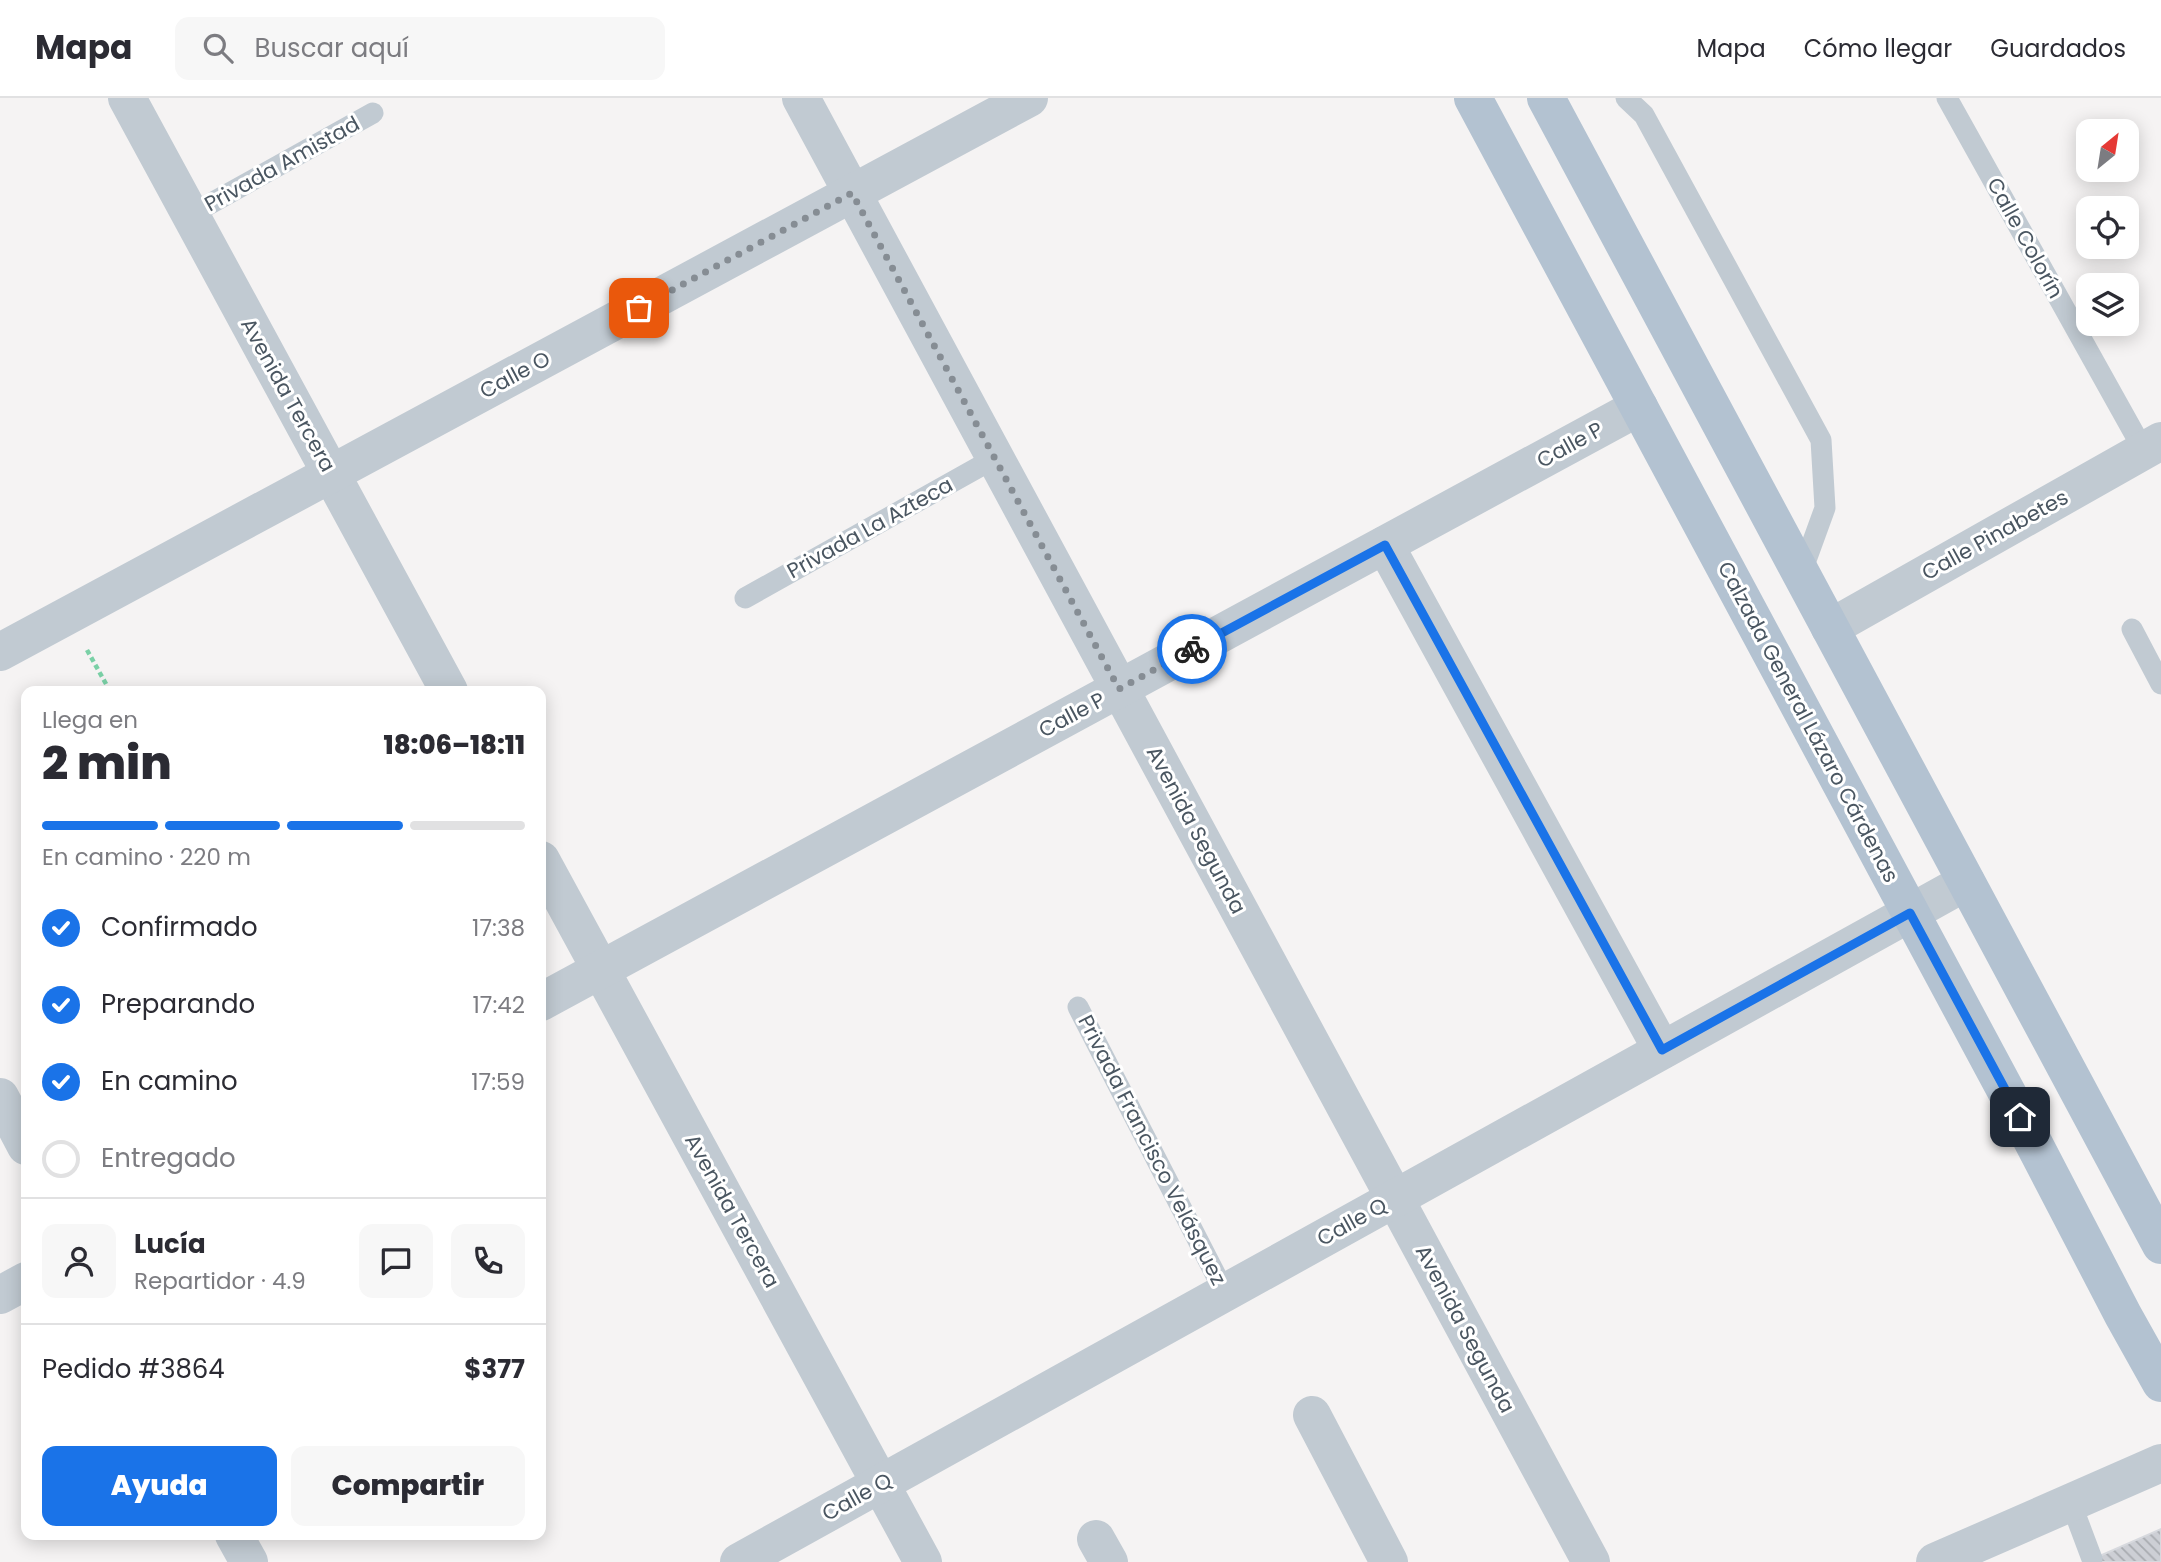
<!DOCTYPE html>
<html lang="es">
<meta charset="utf-8">
<style>
body{margin:0;font-family:Poppins,sans-serif;background:#f7f7f7;color:#2b2b33;height:100vh;display:flex;flex-direction:column;font-size:26px;white-space:nowrap}
*{box-sizing:border-box;margin:0}
p{font-size:23px;color:#7c7c81}
.icon{flex:none;width:38px;height:38px;fill:none;stroke:currentColor;stroke-width:2;stroke-linecap:round;stroke-linejoin:round}
.map{position:relative;flex:1;overflow:hidden}
.sheet{position:absolute;left:21px;top:588px;width:525px;height:854px;display:flex;flex-direction:column;background:#fff;border-radius:14px;box-shadow:0 4px 18px #0003}
.sheet>*{flex:none}
.needle{width:46px;rotate:30deg}
.buttons{position:absolute;left:2076px;top:21px;display:grid;gap:14px}
.buttons a{display:grid;place-items:center;width:63px;height:63px;border-radius:14px;background:#fff;box-shadow:0 4px 18px #0003;font-size:35px}
.pin{position:absolute;display:grid;place-items:center;width:60px;height:60px;color:#fff;margin:-30px;border-radius:14px;box-shadow:0 4px 10px #0006}
.courier{position:absolute;display:grid;place-items:center;width:70px;height:70px;margin:-35px;border:5px solid #1a73e8;border-radius:50%;background:#fff;color:#222;box-shadow:0 2px 9px #0007}
.headline em{font-style:normal;font-weight:800}
.headline div{display:flex;flex-direction:column-reverse}
.headline{display:flex;align-items:center;justify-content:space-between;height:119px;padding:0 21px}
h1{font-size:46px;font-weight:800;line-height:52px}
.bar{display:grid;grid-template-columns:repeat(4,1fr);gap:10px 7px;align-content:center;height:84px;padding:0 21px}
.bar i{height:9px;border-radius:5px;background:#e1e1e2}
.bar .active{background:#1a73e8}
.bar p{grid-column:span 4}
.line{display:flex;align-items:center;gap:18px;padding:0 21px;border-top:2px solid #e1e1e2}
.line div{flex:1}
.round{display:grid;place-items:center;flex:none;width:74px;height:74px;border-radius:14px;background:#f7f7f7}
ol{padding:0 21px;list-style:none}
li{display:flex;align-items:center;gap:21px;height:77px}
li p{margin-inline-start:auto}
li .icon{padding:7px;border-radius:50%;background:#1a73e8;color:#fff;stroke-width:4}
li:last-child{color:#7c7c81}
li i{width:38px;height:38px;border:4px solid #e1e1e2;border-radius:50%}
.cta{display:flex;gap:14px;margin-top:auto;padding:14px 21px}
.cta a{flex:1;height:80px;border-radius:14px;background:#1a73e8;color:#fff;font-size:28px;font-weight:800;line-height:80px;text-align:center}
.cta a+a{background:#f7f7f7;color:#2b2b33}
header{display:flex;align-items:center;gap:42px;box-sizing:border-box;height:98px;padding:0 35px;background:#fff;border-bottom:2px solid #e1e1e2}
header strong{font-size:33px}
nav{display:flex;gap:38px;margin-inline-start:auto;font-size:24px}
.search{width:490px;height:63px;background:#f7f7f7;display:flex;align-items:center;gap:18px;box-sizing:border-box;padding:0 24px;border-radius:14px;color:#7c7c81;font-size:26px}
.map>svg:first-child{display:block}
</style>
<header>
<strong>Mapa</strong>
<div class="search"><svg class="icon" aria-label="search" viewBox="0 0 24 24"><circle cx="10" cy="10" r="6"/><path d="M15 15l6 6"/></svg>Buscar aquí</div>
<nav><a>Mapa</a><a>Cómo llegar</a><a>Guardados</a></nav>
</header>
<div class="map">
<svg width="2161" height="1464" viewBox="0 0 2161 1464">
<defs>
<pattern id="building-back-hatch" width="6" height="6" patternUnits="userSpaceOnUse" patternTransform="scale(1.75)"><rect width="6" height="6" fill="#cdcfd5"/><path d="M-1 5l2 2M0 0l6 6M5-1l2 2" fill="none" stroke="#a8abb0"/></pattern>
</defs>
<rect width="100%" height="100%" fill="#f5f3f3"/>
<polygon fill="url(#building-back-hatch)" stroke="#d7d9de" stroke-width="2" points="2161,1431 2161,1464 2086,1464"/>
<g fill="none" stroke-linecap="round" stroke-linejoin="round">
<polyline stroke="#7ad0a6" stroke-width="4.5" stroke-dasharray="5 3.5" stroke-linecap="butt" points="87,552 110,593"/>
<g stroke="#c1cad2" stroke-width="21">
<polyline points="1626,0 1644,17 1821,342 1825,410 1801,476"/>
<polyline points="1947,0 2144,353"/>
<polyline points="190,117 373,15"/>
<polyline points="745,500 995,360"/>
<polyline points="2132,531 2161,586"/>
<polyline points="1078,909 1225,1195"/>
<polyline points="2071,1405 2092,1461"/>
</g>
<g stroke="#c1cad2" stroke-width="38">
<polyline points="127,0 449,593"/>
<polyline points="801,0 1591,1464"/>
<polyline points="1385,447 1662,952"/>
<polyline points="1830,530 2161,343"/>
<polyline points="0,554 1029,0"/>
<polyline points="541,762 923,1464"/>
<polyline points="541,904 1639,309"/>
<polyline points="0,999 26,1048"/>
<polyline points="0,1197 26,1183"/>
<polyline points="1312,1317 1389,1464"/>
<polyline points="234,1437 249,1464"/>
<polyline points="1096,1441 1109,1464"/>
<polyline points="739,1464 1966,784"/>
</g>
<polyline stroke="#c1cad2" stroke-width="38" points="1935,1464 2161,1365"/>
<g stroke="#b3c2d1" stroke-width="38">
<polyline points="1473,0 2020,1019 2123,1217 2161,1285"/>
<polyline points="1546,0 2161,1147"/>
</g>
</g>
<g fill="none" stroke-linecap="round" stroke-linejoin="round">
<polyline stroke="#868d94" stroke-width="7" stroke-dasharray="0 12.6" points="639,210 852,95 1119,591 1192,551"/>
<polyline stroke="#1a73e8" stroke-width="9" points="1192,551 1385,447 1662,952 1910,815 2020,1019"/>
</g>
<g text-anchor="middle" stroke-width="6" stroke-linejoin="round" paint-order="stroke">
<g font-size="21" fill="#4a5661" stroke="#fff">
<text transform="translate(282 66) rotate(-29)" y="7">Privada Amistad</text>
<text transform="translate(2025 140) rotate(61)" y="7">Calle Colorín</text>
<text transform="translate(515 277) rotate(-28)" y="7">Calle O</text>
<text transform="translate(288 297) rotate(61)" y="7">Avenida Tercera</text>
<text transform="translate(1570 347) rotate(-29)" y="7">Calle P</text>
<text transform="translate(870 430) rotate(-29)" y="7">Privada La Azteca</text>
<text transform="translate(1995 437) rotate(-29)" y="7">Calle Pinabetes</text>
<text transform="translate(1072 617) rotate(-28)" y="7">Calle P</text>
<text transform="translate(1808 624) rotate(62)" y="7">Calzada General Lázaro Cárdenas</text>
<text transform="translate(1196 732) rotate(62)" y="7">Avenida Segunda</text>
<text transform="translate(1152 1052) rotate(63)" y="7">Privada Francisco Velásquez</text>
<text transform="translate(732 1113) rotate(61)" y="7">Avenida Tercera</text>
<text transform="translate(1352 1124) rotate(-29)" y="7">Calle Q</text>
<text transform="translate(1465 1231) rotate(62)" y="7">Avenida Segunda</text>
<text transform="translate(857 1399) rotate(-29)" y="7">Calle Q</text>
</g>
</g>
</svg>
<div class="buttons">
<a><svg class="needle" viewBox="-14 -14 28 28"><path d="M0-13l5 13h-10z" fill="#e53935"/><path d="M0 13l5-13h-10z" fill="#7c7c81"/></svg></a>
<a><svg class="icon" aria-label="locate" viewBox="0 0 24 24"><circle cx="12" cy="12" r="6"/><path d="M12 2v4M12 18v4M2 12h4M18 12h4"/></svg></a>
<a><svg class="icon" aria-label="layers" viewBox="0 0 24 24"><path d="M12 4l9 5-9 5-9-5zM3 14l9 5 9-5"/></svg></a>
</div>
<div class="pin" style="left:639px;top:210px;background:#ea580c"><svg class="icon" aria-label="bag" viewBox="0 0 24 24"><path d="M5 8h14l-1 12H6zM9 8a3 3 0 0 1 6 0"/></svg></div>
<div class="pin" style="left:2020px;top:1019px;background:#1f2937"><svg class="icon" aria-label="home" viewBox="0 0 24 24"><path d="M3 11l9-7 9 7M6 9v11h12V9"/></svg></div>
<div class="courier" style="left:1192px;top:551px"><svg class="icon" aria-label="bike" viewBox="0 0 24 24"><circle cx="6" cy="16" r="4"/><circle cx="18" cy="16" r="4"/><path d="M6 16l4-8h5l3 8M10 8l3 8H6M13 5h3"/></svg></div>
<section class="sheet">
<div class="headline"><div><h1>2 min</h1><p>Llega en</p></div><em>18:06–18:11</em></div>
<div class="bar"><i class="active"></i><i class="active"></i><i class="active"></i><i></i><p>En camino · 220 m</p></div>
<ol>
<li><svg class="icon" aria-label="check" viewBox="0 0 24 24"><path d="M5 12l5 5 9-10"/></svg>Confirmado<p>17:38</p></li>
<li><svg class="icon" aria-label="check" viewBox="0 0 24 24"><path d="M5 12l5 5 9-10"/></svg>Preparando<p>17:42</p></li>
<li><svg class="icon" aria-label="check" viewBox="0 0 24 24"><path d="M5 12l5 5 9-10"/></svg>En camino<p>17:59</p></li>
<li><i></i>Entregado</li>
</ol>
<div class="line" style="height:126px"><a class="round"><svg class="icon" aria-label="person" viewBox="0 0 24 24"><circle cx="12" cy="8" r="4"/><path d="M4 21q1-7 8-7t8 7"/></svg></a><div><b>Lucía</b><p>Repartidor · 4.9</p></div><a class="round"><svg class="icon" aria-label="chat" viewBox="0 0 24 24"><path d="M4 5h16v11H9l-5 4z"/></svg></a><a class="round"><svg class="icon" aria-label="phone" viewBox="0 0 24 24"><path d="M5 4h4l2 5-3 2q2 4 5 5l2-3 5 2v4C11 20 4 13 5 4z"/></svg></a></div>
<div class="line" style="height:91px"><div>Pedido #3864</div><b>$377</b></div>
<div class="cta"><a>Ayuda</a><a>Compartir</a></div>
</section>
</div>
